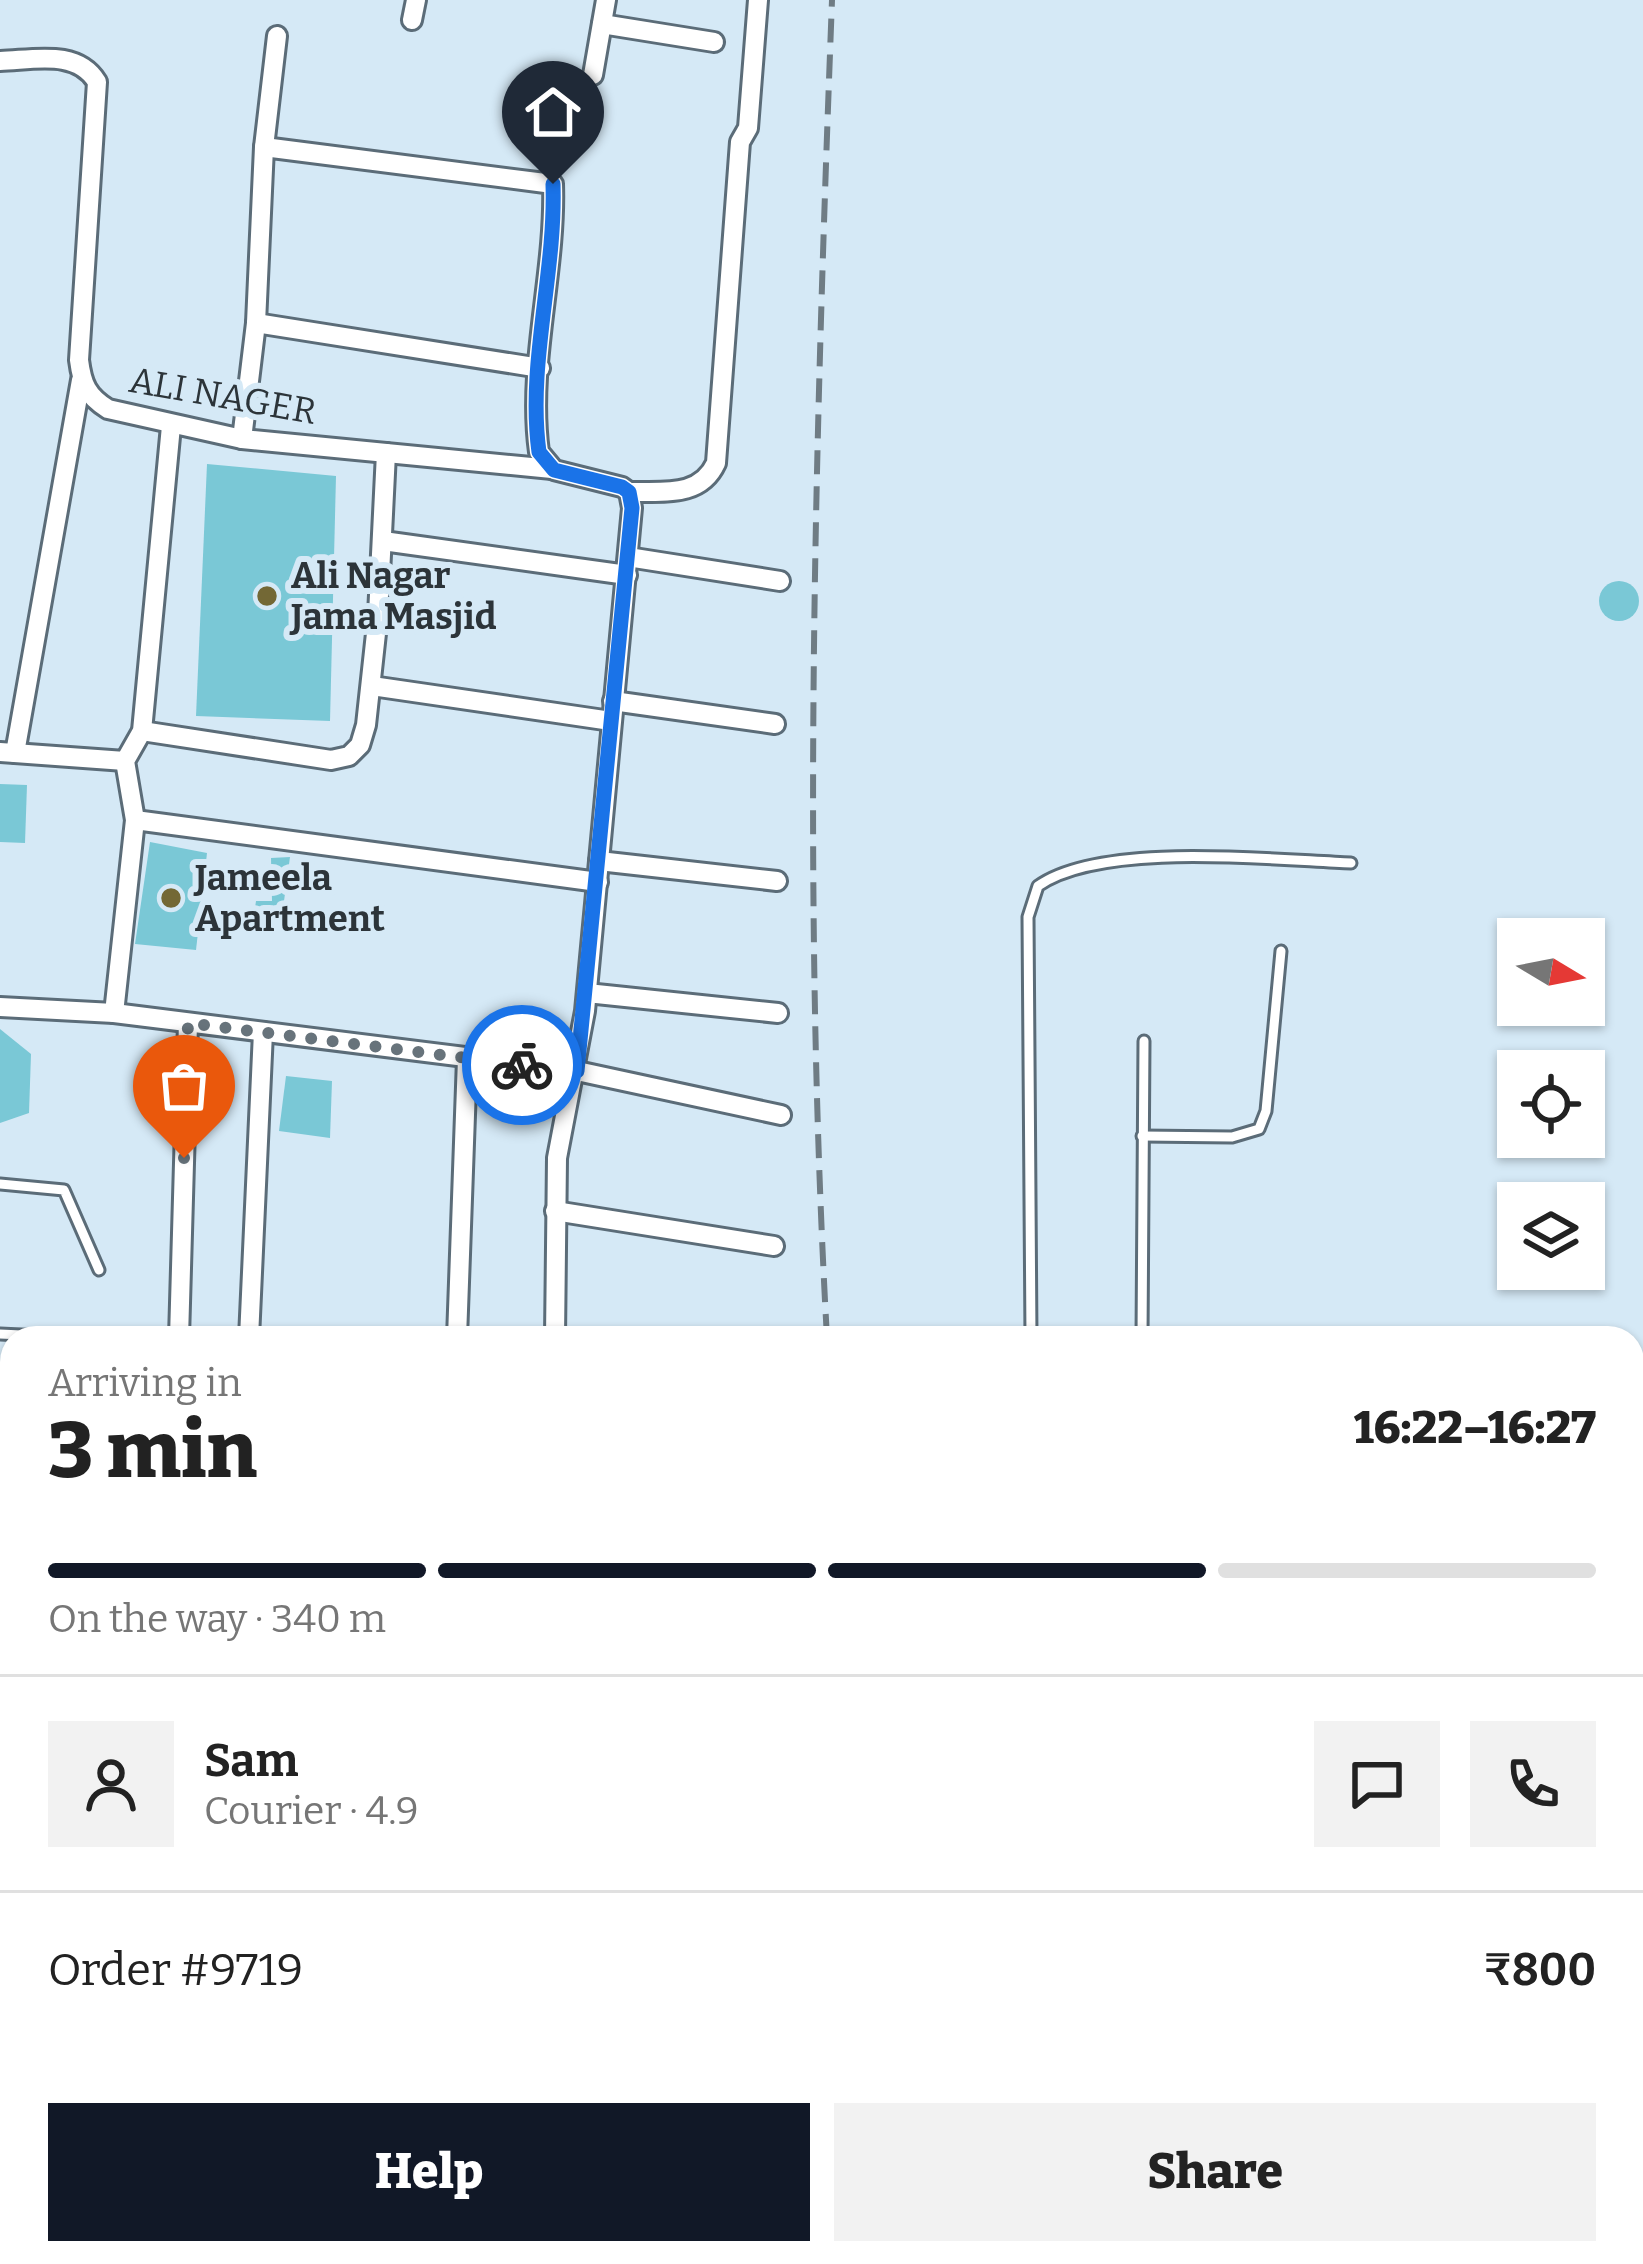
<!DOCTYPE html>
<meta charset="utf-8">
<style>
body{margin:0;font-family:Bitter,serif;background:#f2f2f2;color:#222;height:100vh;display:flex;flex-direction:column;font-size:45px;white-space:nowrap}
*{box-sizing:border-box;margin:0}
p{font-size:39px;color:#767676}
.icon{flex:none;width:66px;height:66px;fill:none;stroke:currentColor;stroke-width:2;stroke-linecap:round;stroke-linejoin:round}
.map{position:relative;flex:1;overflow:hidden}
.details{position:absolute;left:0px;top:1326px;width:1644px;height:939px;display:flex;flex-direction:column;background:#fff;border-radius:36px 36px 0 0;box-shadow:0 3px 9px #0004}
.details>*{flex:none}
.needle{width:78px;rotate:100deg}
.tools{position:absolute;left:1497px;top:918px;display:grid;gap:24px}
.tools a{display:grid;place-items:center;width:108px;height:108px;border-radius:0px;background:#fff;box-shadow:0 3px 9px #0004;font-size:60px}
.pin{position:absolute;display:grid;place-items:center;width:102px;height:102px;color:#fff;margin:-123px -51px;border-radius:50% 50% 50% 0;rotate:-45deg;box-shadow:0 0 12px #0007}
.pin .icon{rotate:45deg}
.courier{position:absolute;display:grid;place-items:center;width:120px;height:120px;margin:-60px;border:9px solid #1a73e8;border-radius:50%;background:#fff;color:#222;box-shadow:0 3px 15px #0007}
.head em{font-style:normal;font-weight:800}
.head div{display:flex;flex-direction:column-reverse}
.head{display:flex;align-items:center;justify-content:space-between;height:204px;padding:0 48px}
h1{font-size:78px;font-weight:800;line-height:90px}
.bar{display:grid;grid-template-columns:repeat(4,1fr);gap:18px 12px;align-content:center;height:144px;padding:0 48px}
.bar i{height:15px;border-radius:9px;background:#e0e0e0}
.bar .selected{background:#111827}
.bar p{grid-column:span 4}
.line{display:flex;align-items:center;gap:30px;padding:0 48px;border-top:3px solid #e0e0e0}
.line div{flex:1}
.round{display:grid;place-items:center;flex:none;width:126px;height:126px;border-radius:0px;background:#f2f2f2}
.primary-button{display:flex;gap:24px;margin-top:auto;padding:24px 48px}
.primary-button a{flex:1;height:138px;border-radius:0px;background:#111827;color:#fff;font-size:48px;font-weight:800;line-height:138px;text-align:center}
.primary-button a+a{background:#f2f2f2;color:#222}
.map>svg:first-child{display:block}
</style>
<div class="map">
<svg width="1643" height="2264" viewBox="0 0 1643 2264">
<rect width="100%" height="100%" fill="#d5e9f6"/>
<g fill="#7ac8d6">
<polygon points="207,464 336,476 330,721 196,716"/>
<circle cx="1619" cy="601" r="20"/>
<polygon points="0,784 27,785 25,843 0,842"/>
<polygon points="150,842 207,853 196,950 135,944"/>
<polygon points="290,857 281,923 251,935 256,901 272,901 271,858"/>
<polygon points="0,1029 31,1054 29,1113 0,1123"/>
<polygon points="286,1076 332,1081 330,1138 279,1131"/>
</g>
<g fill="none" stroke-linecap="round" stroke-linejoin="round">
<g stroke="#5b6c78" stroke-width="15">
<g id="service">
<polyline points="1142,1136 1232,1137 1259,1129 1266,1111 1281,951"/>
<polyline points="0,1184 64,1190 99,1270"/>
<polyline points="0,1334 85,1338"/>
<path d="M1031,1338L1028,917L1038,886C1101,841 1274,860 1351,863"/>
<polyline points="1142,1338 1144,1041"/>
</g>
</g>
<g stroke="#5b6c78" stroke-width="24">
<g id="minor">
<polyline points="412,20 416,0"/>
<polyline points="602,24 714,42"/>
<path d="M0,61C34,60 77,49 97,82L79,360C82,384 87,396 108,409L242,439L552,469"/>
<polyline points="593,75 606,0"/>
<polyline points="264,147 277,36"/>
<polyline points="256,323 540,368"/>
<path d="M242,439L256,323L264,147L553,184C556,273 527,364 539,452L554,470L622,487L629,492L632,508L585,1011L557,1158L555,1338"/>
<path d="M629,492C663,491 700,498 716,463L740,142L748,128L758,0"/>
<polyline points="383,541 627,575"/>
<polyline points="628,557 780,581"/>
<polyline points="372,686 611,721"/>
<polyline points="613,701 775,724"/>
<polyline points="142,731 331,760 349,756 360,745 366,725 378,615 386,453"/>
<polyline points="0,752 125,761"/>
<polyline points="15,753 81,380"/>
<polyline points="135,820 598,882"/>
<polyline points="599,861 777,881"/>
<polyline points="587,993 778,1013"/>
<polyline points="0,1007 114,1013 577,1071 781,1115"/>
<polyline points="114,1013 135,820 125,761 142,731 171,426"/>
<polyline points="555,1211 774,1246"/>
<polyline points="179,1338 188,1023"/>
<polyline points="249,1338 263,1032"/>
<polyline points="457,1338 467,1059"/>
<polyline points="0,1571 12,1572"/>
<polyline points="1632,1884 1643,1887"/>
<polyline points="63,2253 92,2264"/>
<polyline points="558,2253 583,2264"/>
<polyline points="888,2253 888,2264"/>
<polyline points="1046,2253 1046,2264"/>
<polyline points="655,2264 659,2253"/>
<polyline points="1406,2264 1408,2253"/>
</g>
</g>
<g stroke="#5b6c78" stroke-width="39">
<g id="trunk">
<polyline points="0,2157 12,2198"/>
<polyline points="0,2234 9,2264"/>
</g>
</g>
<use href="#service" stroke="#fff" stroke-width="9"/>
<use href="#minor" stroke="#fff" stroke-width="18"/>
<use href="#trunk" stroke="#fff" stroke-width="33"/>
<g stroke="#6f7c84" stroke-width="6" stroke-dasharray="24 12" stroke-linecap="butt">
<path d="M827,1338C802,892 815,447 832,0"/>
<polyline points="938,2253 939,2264"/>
</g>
</g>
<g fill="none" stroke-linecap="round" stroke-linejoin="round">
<polyline stroke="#67737b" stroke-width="12" stroke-dasharray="0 21.6" points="184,1158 188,1023 522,1065"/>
<path stroke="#1a73e8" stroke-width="15" d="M522,1065L577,1071L632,508L629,492L622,487L554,470L539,452C527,364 556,273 553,184"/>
</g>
<g fill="#736835" stroke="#d5e9f6" stroke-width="4.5">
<circle cx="267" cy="596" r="12"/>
<circle cx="171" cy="898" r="12"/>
</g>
<g text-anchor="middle" stroke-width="12" stroke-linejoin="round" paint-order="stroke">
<g font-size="36" fill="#2c3439" stroke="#d5e9f6">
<text transform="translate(223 395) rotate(10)" y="13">ALI NAGER</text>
</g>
<g font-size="36" font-weight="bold" fill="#2c3439" stroke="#d5e9f6" text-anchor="start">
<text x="291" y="588">Ali Nagar<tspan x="291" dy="41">Jama Masjid</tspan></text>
<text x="195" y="890">Jameela<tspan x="195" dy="41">Apartment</tspan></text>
</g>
</g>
</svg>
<div class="tools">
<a><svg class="needle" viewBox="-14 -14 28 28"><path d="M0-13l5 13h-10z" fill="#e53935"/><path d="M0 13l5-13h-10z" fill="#767676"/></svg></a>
<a><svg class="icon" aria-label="locate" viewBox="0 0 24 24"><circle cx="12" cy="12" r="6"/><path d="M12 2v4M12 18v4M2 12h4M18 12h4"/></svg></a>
<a><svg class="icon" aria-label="layers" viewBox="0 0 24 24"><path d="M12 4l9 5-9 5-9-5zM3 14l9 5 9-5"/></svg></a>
</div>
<div class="pin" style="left:184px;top:1158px;background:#ea580c"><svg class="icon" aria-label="bag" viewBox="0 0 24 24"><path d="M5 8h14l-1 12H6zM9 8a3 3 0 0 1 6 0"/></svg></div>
<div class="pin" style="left:553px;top:184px;background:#1f2937"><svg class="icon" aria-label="home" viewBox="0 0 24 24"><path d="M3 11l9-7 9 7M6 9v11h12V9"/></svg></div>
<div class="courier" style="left:522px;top:1065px"><svg class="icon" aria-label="bike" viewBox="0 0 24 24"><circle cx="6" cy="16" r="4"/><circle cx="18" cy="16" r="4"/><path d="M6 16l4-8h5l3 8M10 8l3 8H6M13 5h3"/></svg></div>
<section class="details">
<div class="head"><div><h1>3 min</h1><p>Arriving in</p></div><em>16:22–16:27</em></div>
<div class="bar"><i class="selected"></i><i class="selected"></i><i class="selected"></i><i></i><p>On the way · 340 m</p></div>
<div class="line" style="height:216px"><a class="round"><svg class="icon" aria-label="person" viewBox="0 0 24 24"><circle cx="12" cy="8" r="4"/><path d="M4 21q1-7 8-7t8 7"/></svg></a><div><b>Sam</b><p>Courier · 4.9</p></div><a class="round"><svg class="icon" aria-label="chat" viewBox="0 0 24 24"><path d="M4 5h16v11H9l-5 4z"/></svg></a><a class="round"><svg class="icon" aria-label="phone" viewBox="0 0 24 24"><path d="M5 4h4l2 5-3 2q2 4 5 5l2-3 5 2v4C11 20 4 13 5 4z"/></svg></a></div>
<div class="line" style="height:156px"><div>Order #9719</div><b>₹800</b></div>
<div class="primary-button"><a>Help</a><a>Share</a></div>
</section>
</div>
